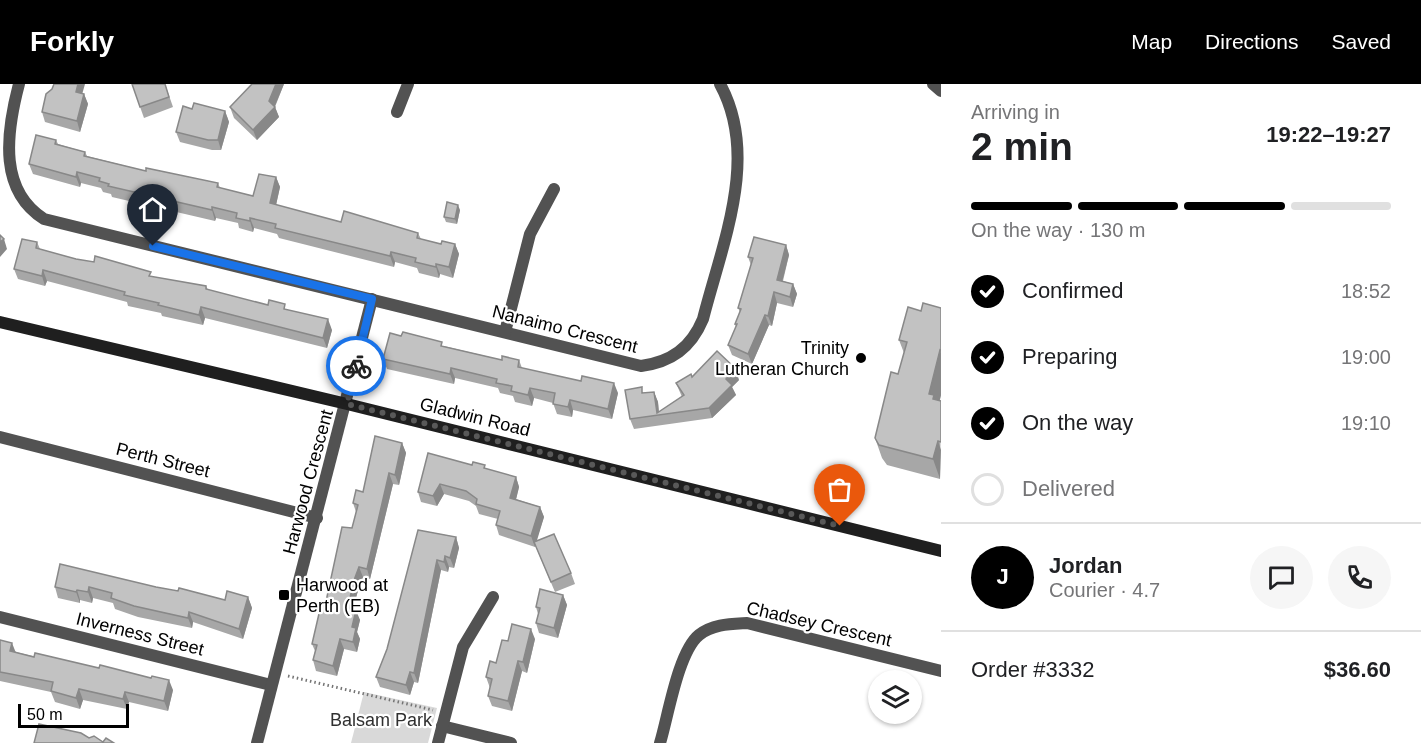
<!DOCTYPE html>
<meta charset="utf-8">
<style>
body{margin:0;font-family:Arial,sans-serif;background:#f6f6f6;color:#202124;height:100vh;display:flex;flex-direction:column;font-size:22px;white-space:nowrap}
*{box-sizing:border-box;margin:0}
p{font-size:20px;color:#757577}
.icon{flex:none;width:33px;height:33px;fill:none;stroke:currentColor;stroke-width:2;stroke-linecap:round;stroke-linejoin:round}
.map{position:relative;flex:1;overflow:hidden}
.drawer{display:flex;flex-direction:column;background:#fff;width:480px}
.drawer>*{flex:none}
.tools{position:absolute;left:868px;top:586px;display:grid;gap:12px}
.tools a{display:grid;place-items:center;width:54px;height:54px;border-radius:50%;background:#fff;box-shadow:0 2px 4px #0004;font-size:30px}
.scale{position:absolute;left:18px;bottom:15px;width:111px;box-sizing:border-box;padding-left:6px;border:3px solid #000;border-top:0;font-size:16px;line-height:21px;white-space:nowrap;color:#000;-webkit-text-stroke:4px #fff;paint-order:stroke}
.pin{position:absolute;display:grid;place-items:center;width:51px;height:51px;color:#fff;margin:-62px -26px;border-radius:50% 50% 50% 0;rotate:-45deg;box-shadow:0 0 6px #0007}
.pin .icon{rotate:45deg}
.courier{position:absolute;display:grid;place-items:center;width:60px;height:60px;margin:-30px;border:4px solid #1a73e8;border-radius:50%;background:#fff;color:#222;box-shadow:0 2px 8px #0007}
.head em{font-style:normal;font-weight:700}
.head div{display:flex;flex-direction:column-reverse}
.head{display:flex;align-items:center;justify-content:space-between;height:102px;padding:0 30px}
h1{font-size:39px;font-weight:700;line-height:45px}
.bar{display:grid;grid-template-columns:repeat(4,1fr);gap:9px 6px;align-content:center;height:72px;padding:0 30px}
.bar i{height:8px;border-radius:4px;background:#e0e0e0}
.bar .on{background:#000}
.bar p{grid-column:span 4}
.line{display:flex;align-items:center;gap:15px;padding:0 30px;border-top:2px solid #e0e0e0}
.line div{flex:1}
.round{display:grid;place-items:center;flex:none;width:63px;height:63px;border-radius:32px;background:#f6f6f6}
ol{padding:0 30px;list-style:none}
li{display:flex;align-items:center;gap:18px;height:66px}
li p{margin-inline-start:auto}
li .icon{padding:6px;border-radius:50%;background:#000;color:#fff;stroke-width:4}
li:last-child{color:#757577}
li i{width:33px;height:33px;border:3px solid #e0e0e0;border-radius:50%}
header{display:flex;align-items:center;gap:36px;box-sizing:border-box;height:84px;padding:0 30px;background:#000;color:#fff}
header strong{font-size:28px}
nav{display:flex;gap:33px;margin-inline-start:auto;font-size:21px}
main{display:flex;flex:1;min-height:0}
.map>svg:first-child{display:block}
</style>
<header>
<strong>Forkly</strong>
<nav><a>Map</a><a>Directions</a><a>Saved</a></nav>
</header>
<main>
<div class="map">
<svg width="941" height="659" viewBox="0 0 941 659">
<rect width="100%" height="100%" fill="#fff"/>
<polygon fill="#d9d9d9" points="364,608 437,624 428,659 351,659"/>
<g fill="none" stroke-linecap="round" stroke-linejoin="round">
<polyline stroke="#747474" stroke-width="3" stroke-dasharray="1.5 3" stroke-linecap="butt" points="288,592 433,626"/>
<g stroke="#525252" stroke-width="12">
<path d="M19,0C5,53 0,107 44,135L641,282C671,278 691,264 703,235C722,160 760,73 720,0"/>
<polyline points="933,0 941,7"/>
<polyline points="397,28 408,0"/>
<polyline points="505,248 530,150 554,105"/>
<polyline points="0,353 317,434"/>
<polyline points="0,533 271,601"/>
<polyline points="442,642 511,659"/>
<polyline points="257,659 372,215"/>
<polyline points="438,659 463,563 493,513"/>
<path d="M660,659C668,633 678,568 699,551C713,540 731,540 747,539L941,587"/>
</g>
<polyline stroke="#1f1f1f" stroke-width="12" points="0,238 347,320 941,467"/>
</g>
<g fill="#a7a7a7">
<polygon points="132,0 165,0 173,23 144,34"/>
<polygon points="284,0 275,23 279,33 257,56 234,34 230,23"/>
<polygon points="82,9 84,10 88,20 80,48 45,38 42,28"/>
<polygon points="225,27 229,38 221,66 212,66 180,58 176,48"/>
<polygon points="56,56 58,60 85,68 87,72 146,87 218,99 220,104 253,112 276,93 280,103 276,121 341,138 418,149 421,155 441,160 455,160 459,170 453,194 440,190 439,194 419,189 417,184 395,178 394,183 279,154 277,150 254,144 253,148 239,144 238,139 216,134 215,137 112,113 111,110 103,108 101,104 81,99 80,103 33,90 29,80"/>
<polygon points="460,126 457,140 446,138 444,133"/>
<polygon points="37,158 40,165 76,175 152,193 206,202 208,206 288,226 332,246 327,264 205,234 203,241 162,232 161,229 128,222 127,218 47,197 45,202 18,195 14,185"/>
<polygon points="786,161 789,171 783,197 793,200 797,210 793,223 777,219 772,242 769,241 752,280 732,271 728,261 736,243 735,240 740,228 738,224 751,181 748,173"/>
<polygon points="941,224 941,311 940,316 941,317 940,395 887,381 882,374 875,354 898,290 904,269 899,256 921,227"/>
<polygon points="444,262 502,276 519,276 522,284 618,309 612,335 573,326 572,333 557,330 553,319 534,314 532,322 515,318 513,312 500,309 498,304 455,294 454,300 387,285 383,275"/>
<polygon points="692,293 739,296 732,303 736,311 712,334 634,345 630,335 644,309 654,308 658,318 659,328 682,313 676,299"/>
<polygon points="402,359 406,369 399,401 393,400 370,495 363,493 357,510 353,525 360,536 357,548 360,555 357,568 344,565 337,592 316,587 313,576 315,567 312,560 352,444 356,428 353,419"/>
<polygon points="486,385 516,393 519,403 516,415 540,423 544,433 536,457 571,489 575,500 555,508 535,461 535,463 499,451 496,441 498,435 479,430 476,422 469,417 444,410 437,422 421,418 418,408"/>
<polygon points="418,446 456,453 459,464 454,484 449,483 448,488 441,486 418,599 414,598 410,611 380,603 376,593 387,565"/>
<polygon points="55,503 156,503 225,516 248,513 252,524 243,555 193,538 192,544 138,533 115,525 113,519 93,514 92,519 80,516 80,519 58,514"/>
<polygon points="563,511 567,521 558,554 539,549 536,539 538,530 536,523"/>
<polygon points="535,555 527,589 522,587 512,627 492,622 488,612 490,604 486,593 496,579 508,557"/>
<polygon points="0,556 16,568 173,606 168,627 129,618 127,625 83,616 80,625 55,618 51,608 0,597"/>
</g>
<g fill="#888">
<polygon points="78,0 85,0 80,18 76,8"/>
<polygon points="276,0 284,0 274,24 275,23 279,33 257,56 253,46 269,17"/>
<polygon points="84,10 88,20 80,48 77,37"/>
<polygon points="225,27 229,38 221,66 218,56"/>
<polygon points="77,88 81,99 80,103 76,93"/>
<polygon points="276,93 280,103 274,130 270,119"/>
<polygon points="458,121 460,126 457,140 455,135"/>
<polygon points="212,123 216,134 215,137 212,126"/>
<polygon points="250,134 254,144 253,148 250,137"/>
<polygon points="4,155 7,165 0,173 0,158"/>
<polygon points="455,160 459,170 453,194 449,183"/>
<polygon points="786,161 789,171 780,206 777,196"/>
<polygon points="391,168 395,178 394,183 390,172"/>
<polygon points="436,180 440,190 439,194 436,183"/>
<polygon points="43,186 47,197 45,202 42,192"/>
<polygon points="793,200 797,210 793,223 790,213"/>
<polygon points="774,208 777,219 772,242 768,232"/>
<polygon points="201,223 205,234 203,241 199,231"/>
<polygon points="765,231 769,241 752,280 748,270"/>
<polygon points="328,235 332,246 327,264 323,254"/>
<polygon points="940,266 941,269 941,311 938,322 929,310"/>
<polygon points="451,284 455,294 454,300 450,290"/>
<polygon points="736,285 739,296 732,303 736,311 712,334 709,324 726,295"/>
<polygon points="614,299 618,309 612,335 608,325"/>
<polygon points="530,304 534,314 532,322 528,311"/>
<polygon points="654,308 658,318 659,331 657,329"/>
<polygon points="570,316 573,326 572,333 568,323"/>
<polygon points="938,357 941,366 940,395 933,375"/>
<polygon points="402,359 406,369 399,401 395,391"/>
<polygon points="389,389 393,400 370,495 367,485"/>
<polygon points="516,393 519,403 514,424 510,414"/>
<polygon points="440,400 444,410 437,422 433,412"/>
<polygon points="540,423 544,433 535,463 531,452"/>
<polygon points="456,453 459,464 454,484 450,474"/>
<polygon points="445,472 449,483 448,488 444,478"/>
<polygon points="437,476 441,486 418,599 414,589"/>
<polygon points="359,483 363,493 357,510 351,534 348,524 353,499"/>
<polygon points="89,503 93,514 92,519 88,508"/>
<polygon points="77,506 80,516 80,519 76,508"/>
<polygon points="563,511 567,521 558,554 554,544"/>
<polygon points="248,513 252,524 243,555 239,545"/>
<polygon points="356,526 360,536 357,548 360,555 357,568 353,558 352,543"/>
<polygon points="189,528 193,538 192,544 188,534"/>
<polygon points="531,545 535,555 527,589 523,578"/>
<polygon points="340,555 344,565 337,592 333,582"/>
<polygon points="12,559 16,569 10,567"/>
<polygon points="518,577 522,587 512,627 508,617"/>
<polygon points="410,588 414,598 410,611 406,601"/>
<polygon points="169,596 173,606 168,627 164,617"/>
<polygon points="79,605 83,616 80,625 76,614"/>
<polygon points="125,608 129,618 127,625 123,615"/>
</g>
<g fill="#c2c2c2" stroke="#888" stroke-width="1.5">
<polygon points="54,0 78,0 76,8 84,10 77,37 42,28 46,10 52,5"/>
<polygon points="132,0 165,0 169,13 140,23"/>
<polygon points="252,0 276,0 269,17 275,23 253,46 230,23"/>
<polygon points="194,19 225,27 218,56 208,56 176,48 183,22 192,25"/>
<polygon points="36,51 56,56 55,60 85,68 84,72 146,87 146,84 218,99 217,103 253,112 259,90 276,93 270,119 341,138 344,127 418,149 417,154 441,160 442,157 455,160 449,183 436,180 436,183 415,178 416,174 391,168 390,172 275,144 276,140 250,134 250,137 236,134 237,129 212,123 212,126 108,102 109,100 99,97 100,94 77,88 76,93 29,80"/>
<polygon points="447,118 458,121 455,135 444,133"/>
<polygon points="0,151 4,155 0,158"/>
<polygon points="754,153 786,161 777,196 793,200 790,213 774,208 768,232 765,231 748,270 728,261 737,240 735,240 741,225 738,224 753,174 748,173"/>
<polygon points="22,155 37,158 36,164 76,175 94,178 95,172 151,188 149,192 206,202 206,205 268,221 269,216 285,220 284,225 328,235 323,254 201,223 199,231 158,221 159,219 124,211 125,208 43,186 42,192 14,185"/>
<polygon points="923,219 941,224 941,267 940,266 929,310 934,311 933,315 941,317 941,358 938,357 933,375 879,361 875,354 891,288 898,290 907,258 899,256 908,223 921,227"/>
<polygon points="403,248 442,258 441,262 502,276 502,272 519,276 518,283 581,297 582,292 614,299 608,325 570,316 568,323 553,320 555,309 530,304 528,311 511,307 512,302 496,299 497,295 451,284 450,290 383,275 390,249 401,252"/>
<polygon points="717,267 736,285 726,295 732,301 709,324 630,335 625,306 642,303 642,309 654,308 657,329 684,311 676,299 691,290 692,293"/>
<polygon points="375,352 402,359 395,391 389,389 367,485 359,483 353,499 348,524 356,526 352,543 356,544 353,558 340,555 333,582 313,576 317,561 312,560 321,521 325,522 342,443 352,444 358,421 353,419 356,406 363,408"/>
<polygon points="428,369 472,381 473,378 485,381 484,384 516,393 510,414 540,423 531,452 496,441 500,427 476,420 477,415 466,407 440,400 433,412 418,408"/>
<polygon points="418,446 456,453 450,474 445,472 444,478 437,476 414,589 410,588 406,601 376,593 387,565"/>
<polygon points="554,450 571,489 551,498 534,458"/>
<polygon points="60,480 156,503 178,507 179,504 225,516 227,507 248,513 239,545 189,528 188,534 134,522 111,514 112,509 89,503 88,508 77,506 76,508 55,503"/>
<polygon points="540,505 563,511 554,544 536,539 540,524 536,523"/>
<polygon points="512,540 531,545 523,578 518,577 508,617 488,612 492,595 486,593 490,577 496,579 502,556 508,557"/>
<polygon points="0,556 12,559 10,567 34,573 35,569 99,584 100,581 151,594 152,592 169,596 164,617 125,608 123,615 79,605 76,614 51,607 53,598 0,588"/>
<polygon points="39,640 81,649 89,654 94,652 103,658 106,654 114,659 34,659"/>
</g>
<g fill="none" stroke-linecap="round" stroke-linejoin="round">
<polyline stroke="#595959" stroke-width="6" stroke-dasharray="0 10.8" points="356,282 347,320 840,442"/>
<polyline stroke="#1a73e8" stroke-width="8" points="153,162 372,215 356,282"/>
</g>
<g fill="#000" stroke="#fff" stroke-width="2">
<circle cx="861" cy="274" r="6"/>
<rect x="278" y="505" width="12" height="12" rx="3"/>
</g>
<g text-anchor="middle" stroke-width="4.5" stroke-linejoin="round" paint-order="stroke">
<g font-size="18" fill="#000" stroke="#fff">
<text transform="translate(565 245) rotate(14)" y="6">Nanaimo Crescent</text>
<text transform="translate(475 333) rotate(14)" y="6">Gladwin Road</text>
<text transform="translate(163 376) rotate(14)" y="6">Perth Street</text>
<text transform="translate(308 398) rotate(-75)" y="6">Harwood Crescent</text>
<text transform="translate(819 540) rotate(13)" y="6">Chadsey Crescent</text>
<text transform="translate(140 550) rotate(14)" y="6">Inverness Street</text>
</g>
<g font-size="18" fill="#000" stroke="#fff" text-anchor="end">
<text x="849" y="270">Trinity<tspan x="849" dy="21">Lutheran Church</tspan></text>
<text x="296" y="507" text-anchor="start">Harwood at<tspan x="296" dy="21">Perth (EB)</tspan></text>
</g>
<g font-size="18" fill="#303030" stroke="#fff">
<text x="381" y="642">Balsam Park</text>
</g>
</g>
</svg>
<div class="tools">
<a><svg class="icon" aria-label="layers" viewBox="0 0 24 24"><path d="M12 4l9 5-9 5-9-5zM3 14l9 5 9-5"/></svg></a>
</div>
<div class="scale">50 m</div>
<div class="pin" style="left:840px;top:442px;background:#ea580c"><svg class="icon" aria-label="bag" viewBox="0 0 24 24"><path d="M5 8h14l-1 12H6zM9 8a3 3 0 0 1 6 0"/></svg></div>
<div class="pin" style="left:153px;top:162px;background:#1f2937"><svg class="icon" aria-label="home" viewBox="0 0 24 24"><path d="M3 11l9-7 9 7M6 9v11h12V9"/></svg></div>
<div class="courier" style="left:356px;top:282px"><svg class="icon" aria-label="bike" viewBox="0 0 24 24"><circle cx="6" cy="16" r="4"/><circle cx="18" cy="16" r="4"/><path d="M6 16l4-8h5l3 8M10 8l3 8H6M13 5h3"/></svg></div>
</div>
<section class="drawer">
<div class="head"><div><h1>2 min</h1><p>Arriving in</p></div><em>19:22–19:27</em></div>
<div class="bar"><i class="on"></i><i class="on"></i><i class="on"></i><i></i><p>On the way · 130 m</p></div>
<ol>
<li><svg class="icon" aria-label="check" viewBox="0 0 24 24"><path d="M5 12l5 5 9-10"/></svg>Confirmed<p>18:52</p></li>
<li><svg class="icon" aria-label="check" viewBox="0 0 24 24"><path d="M5 12l5 5 9-10"/></svg>Preparing<p>19:00</p></li>
<li><svg class="icon" aria-label="check" viewBox="0 0 24 24"><path d="M5 12l5 5 9-10"/></svg>On the way<p>19:10</p></li>
<li><i></i>Delivered</li>
</ol>
<div class="line" style="height:108px"><b class="round" style="background:#000;color:#fff">J</b><div><b>Jordan</b><p>Courier · 4.7</p></div><a class="round"><svg class="icon" aria-label="chat" viewBox="0 0 24 24"><path d="M4 5h16v11H9l-5 4z"/></svg></a><a class="round"><svg class="icon" aria-label="phone" viewBox="0 0 24 24"><path d="M5 4h4l2 5-3 2q2 4 5 5l2-3 5 2v4C11 20 4 13 5 4z"/></svg></a></div>
<div class="line" style="height:78px"><div>Order #3332</div><b>$36.60</b></div>
</section>
</main>
